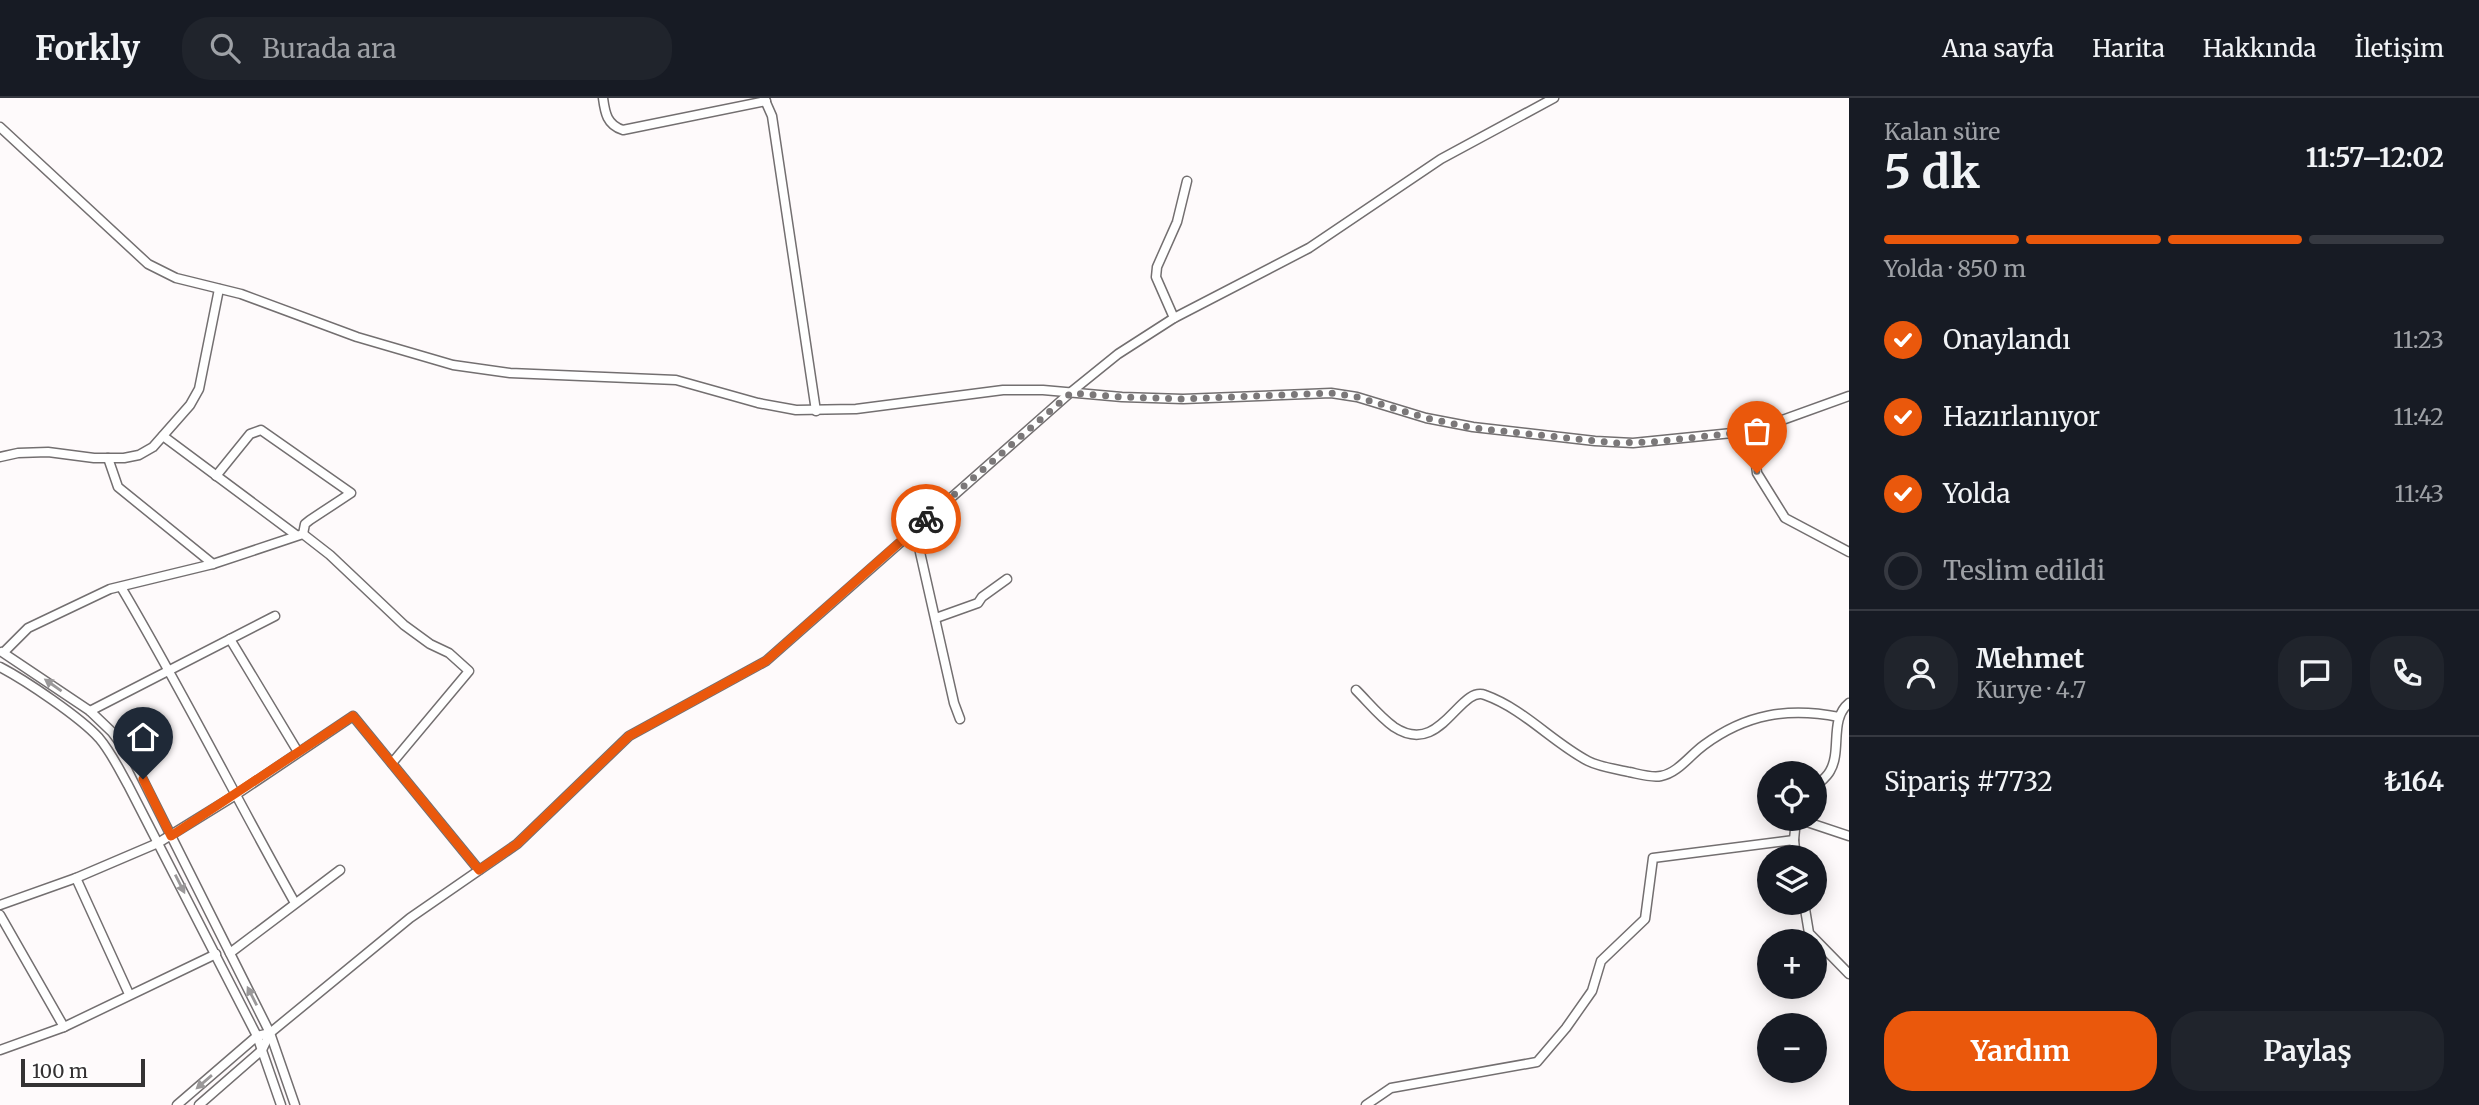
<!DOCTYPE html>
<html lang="tr">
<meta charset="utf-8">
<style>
body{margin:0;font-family:Merriweather,serif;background:#20242c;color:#f1f3f6;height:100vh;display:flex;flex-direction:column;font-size:26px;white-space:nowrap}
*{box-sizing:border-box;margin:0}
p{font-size:23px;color:#9ea1a6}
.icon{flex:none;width:38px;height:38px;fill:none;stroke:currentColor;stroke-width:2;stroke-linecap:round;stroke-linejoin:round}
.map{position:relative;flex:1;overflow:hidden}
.side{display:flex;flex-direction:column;background:#171b24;width:630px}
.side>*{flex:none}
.buttons{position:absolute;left:1757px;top:663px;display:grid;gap:14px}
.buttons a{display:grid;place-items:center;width:70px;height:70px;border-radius:50%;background:#171b24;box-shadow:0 4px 18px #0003;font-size:35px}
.scale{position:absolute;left:21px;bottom:18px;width:124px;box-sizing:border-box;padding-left:7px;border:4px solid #343233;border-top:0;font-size:19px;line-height:24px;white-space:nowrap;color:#343233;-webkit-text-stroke:5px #fff;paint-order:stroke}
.pin{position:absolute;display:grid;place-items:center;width:60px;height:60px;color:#fff;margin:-72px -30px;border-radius:50% 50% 50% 0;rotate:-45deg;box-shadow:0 0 7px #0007}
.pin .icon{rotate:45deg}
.courier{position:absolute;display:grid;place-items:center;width:70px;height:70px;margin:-35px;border:5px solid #ea580c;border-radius:50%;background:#fff;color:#222;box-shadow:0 2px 9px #0007}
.head em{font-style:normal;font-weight:700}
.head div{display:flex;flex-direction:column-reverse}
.head{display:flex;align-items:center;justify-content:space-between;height:119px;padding:0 35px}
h1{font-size:46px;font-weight:700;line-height:52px}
.bar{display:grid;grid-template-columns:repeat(4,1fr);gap:10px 7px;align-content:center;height:84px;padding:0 35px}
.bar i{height:9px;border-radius:5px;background:#363941}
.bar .active{background:#ea580c}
.bar p{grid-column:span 4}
.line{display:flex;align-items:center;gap:18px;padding:0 35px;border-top:2px solid #363941}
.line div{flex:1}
.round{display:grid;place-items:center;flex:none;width:74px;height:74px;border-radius:28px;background:#20242c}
ol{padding:0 35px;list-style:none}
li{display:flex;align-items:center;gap:21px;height:77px}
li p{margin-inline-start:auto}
li .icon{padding:7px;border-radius:50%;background:#ea580c;color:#fff;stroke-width:4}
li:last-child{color:#9ea1a6}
li i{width:38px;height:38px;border:4px solid #363941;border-radius:50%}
.action{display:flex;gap:14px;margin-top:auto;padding:14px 35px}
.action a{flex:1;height:80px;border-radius:28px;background:#ea580c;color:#fff;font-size:28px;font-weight:700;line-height:80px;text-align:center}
.action a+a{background:#20242c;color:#f1f3f6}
header{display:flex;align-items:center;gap:42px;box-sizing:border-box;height:98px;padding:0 35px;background:#171b24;border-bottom:2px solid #363941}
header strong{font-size:33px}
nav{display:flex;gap:38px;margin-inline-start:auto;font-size:24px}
.search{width:490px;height:63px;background:#20242c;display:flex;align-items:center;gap:18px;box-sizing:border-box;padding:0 24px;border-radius:28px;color:#9ea1a6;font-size:26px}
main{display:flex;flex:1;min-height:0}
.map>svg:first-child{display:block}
</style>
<header>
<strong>Forkly</strong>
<div class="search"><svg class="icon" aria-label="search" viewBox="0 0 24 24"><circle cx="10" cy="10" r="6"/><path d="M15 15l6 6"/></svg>Burada ara</div>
<nav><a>Ana sayfa</a><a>Harita</a><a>Hakkında</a><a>İletişim</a></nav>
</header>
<main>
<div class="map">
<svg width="1849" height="1007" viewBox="0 0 1849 1007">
<rect width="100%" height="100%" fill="#fefafb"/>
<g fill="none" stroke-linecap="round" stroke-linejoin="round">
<g stroke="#736f70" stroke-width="11">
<g id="minor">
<path d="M603,0C605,15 607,27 623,32L766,3"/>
<polyline points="764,0 772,18 816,313"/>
<polyline points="0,29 148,166 176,180 241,196 357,239 453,267 510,275 676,282 758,305 796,312 856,311 1003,292 1043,292 1122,299 1183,301 1331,295 1357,299 1426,320 1473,329 1595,343 1633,345 1752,333 1849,298"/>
<polyline points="1174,220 1156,179 1157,169 1177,124 1187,83"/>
<polyline points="1752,333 1757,375 1785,420 1849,454"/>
<polyline points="163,338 296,437"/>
<polyline points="0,359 18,355 48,354 94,360 124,360 139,357 153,349 190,307 199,291 219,191"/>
<polyline points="108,360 118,389 213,466"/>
<polyline points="216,378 250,336 261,332 351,395 310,422 305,426 303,436"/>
<polyline points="915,432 954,605 960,621"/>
<path d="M121,489C182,592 236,700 295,805"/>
<polyline points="936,520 978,505 982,499 1007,481"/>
<polyline points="230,541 298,654"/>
<polyline points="2,554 90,613 112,634 133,662 270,935 295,1007"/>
<polyline points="4,554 28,530 110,491 213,466 303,436 330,457 404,527 430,546 449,555 469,573 392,665"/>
<path d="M0,569C25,582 80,619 99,640C111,654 119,671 128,687L257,938L281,1007"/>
<path d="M1356,592C1368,604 1380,619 1394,629C1441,660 1459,587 1485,597C1524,611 1552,644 1588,663C1600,669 1616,671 1629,674C1639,676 1651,680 1661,678C1678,675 1690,657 1704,647C1746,616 1788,609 1839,619"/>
<polyline points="90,613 275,518"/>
<path d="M1815,689C1820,684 1827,679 1830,673C1842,653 1829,621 1849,605"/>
<polyline points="1796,721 1794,742 1796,760"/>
<polyline points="1798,721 1849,738"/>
<polyline points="76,780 129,896"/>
<polyline points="1804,805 1809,835 1849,876"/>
<polyline points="0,807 76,780 158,745 234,698 353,618 479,772"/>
<polyline points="0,817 64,929"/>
<polyline points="230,855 340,772"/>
<polyline points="0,952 64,929 216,856"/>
<polyline points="177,1007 257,938 270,935"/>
<polyline points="199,1007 262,952 270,935 410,820 517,746 629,638 766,563 1071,294 1118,256 1174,220 1309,150 1441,61 1554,0"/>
<polyline points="1366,1007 1391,990 1537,964 1566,930 1592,893 1601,863 1645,821 1653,760 1794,742"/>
</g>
</g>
<use href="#minor" stroke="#fff" stroke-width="8"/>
</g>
<defs><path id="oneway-solid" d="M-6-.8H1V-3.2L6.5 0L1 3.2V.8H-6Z" transform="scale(1.75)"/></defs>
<g fill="#9a9899">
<use href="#oneway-solid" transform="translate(53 587) rotate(-145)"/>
<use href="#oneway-solid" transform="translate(180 786) rotate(63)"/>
<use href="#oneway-solid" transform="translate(252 898) rotate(-117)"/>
<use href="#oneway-solid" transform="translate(204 984) rotate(139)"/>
</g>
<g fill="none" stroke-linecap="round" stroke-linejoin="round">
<polyline stroke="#7b7879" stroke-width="7" stroke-dasharray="0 12.6" points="926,421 1071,295 1122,299 1183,301 1331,295 1357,299 1426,320 1473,330 1615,345 1653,344 1752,333 1757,375"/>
<polyline stroke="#ea580c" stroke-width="9" points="143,681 171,738 353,618 479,772 517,746 629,638 766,563 926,421"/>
</g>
</svg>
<div class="buttons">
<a><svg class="icon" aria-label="locate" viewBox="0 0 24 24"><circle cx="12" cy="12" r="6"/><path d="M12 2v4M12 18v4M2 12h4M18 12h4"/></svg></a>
<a><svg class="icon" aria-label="layers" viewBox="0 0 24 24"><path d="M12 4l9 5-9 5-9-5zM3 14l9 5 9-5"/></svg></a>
<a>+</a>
<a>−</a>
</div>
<div class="scale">100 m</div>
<div class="pin" style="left:1757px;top:375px;background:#ea580c"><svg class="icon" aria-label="bag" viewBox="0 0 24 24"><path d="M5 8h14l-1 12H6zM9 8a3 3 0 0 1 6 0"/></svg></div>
<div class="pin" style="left:143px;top:681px;background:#1f2937"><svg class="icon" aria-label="home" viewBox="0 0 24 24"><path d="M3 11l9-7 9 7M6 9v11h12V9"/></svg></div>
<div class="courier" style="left:926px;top:421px"><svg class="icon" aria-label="bike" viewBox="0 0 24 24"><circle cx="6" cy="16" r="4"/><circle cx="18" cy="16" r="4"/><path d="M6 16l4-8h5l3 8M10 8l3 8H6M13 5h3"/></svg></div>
</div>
<section class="side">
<div class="head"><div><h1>5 dk</h1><p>Kalan süre</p></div><em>11:57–12:02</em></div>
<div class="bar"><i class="active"></i><i class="active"></i><i class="active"></i><i></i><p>Yolda · 850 m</p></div>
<ol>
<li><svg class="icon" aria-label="check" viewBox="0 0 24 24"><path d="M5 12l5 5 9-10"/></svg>Onaylandı<p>11:23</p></li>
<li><svg class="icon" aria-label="check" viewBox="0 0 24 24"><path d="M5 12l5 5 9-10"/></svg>Hazırlanıyor<p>11:42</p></li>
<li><svg class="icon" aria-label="check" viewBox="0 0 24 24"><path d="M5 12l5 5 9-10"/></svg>Yolda<p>11:43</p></li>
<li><i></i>Teslim edildi</li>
</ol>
<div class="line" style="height:126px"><a class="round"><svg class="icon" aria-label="person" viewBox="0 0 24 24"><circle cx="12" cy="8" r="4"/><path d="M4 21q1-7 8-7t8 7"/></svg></a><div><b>Mehmet</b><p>Kurye · 4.7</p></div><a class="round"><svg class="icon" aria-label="chat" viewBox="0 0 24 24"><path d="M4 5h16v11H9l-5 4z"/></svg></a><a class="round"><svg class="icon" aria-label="phone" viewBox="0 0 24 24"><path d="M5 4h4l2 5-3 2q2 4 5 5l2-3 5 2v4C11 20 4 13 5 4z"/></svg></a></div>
<div class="line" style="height:91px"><div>Sipariş #7732</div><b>₺164</b></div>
<div class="action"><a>Yardım</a><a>Paylaş</a></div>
</section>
</main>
